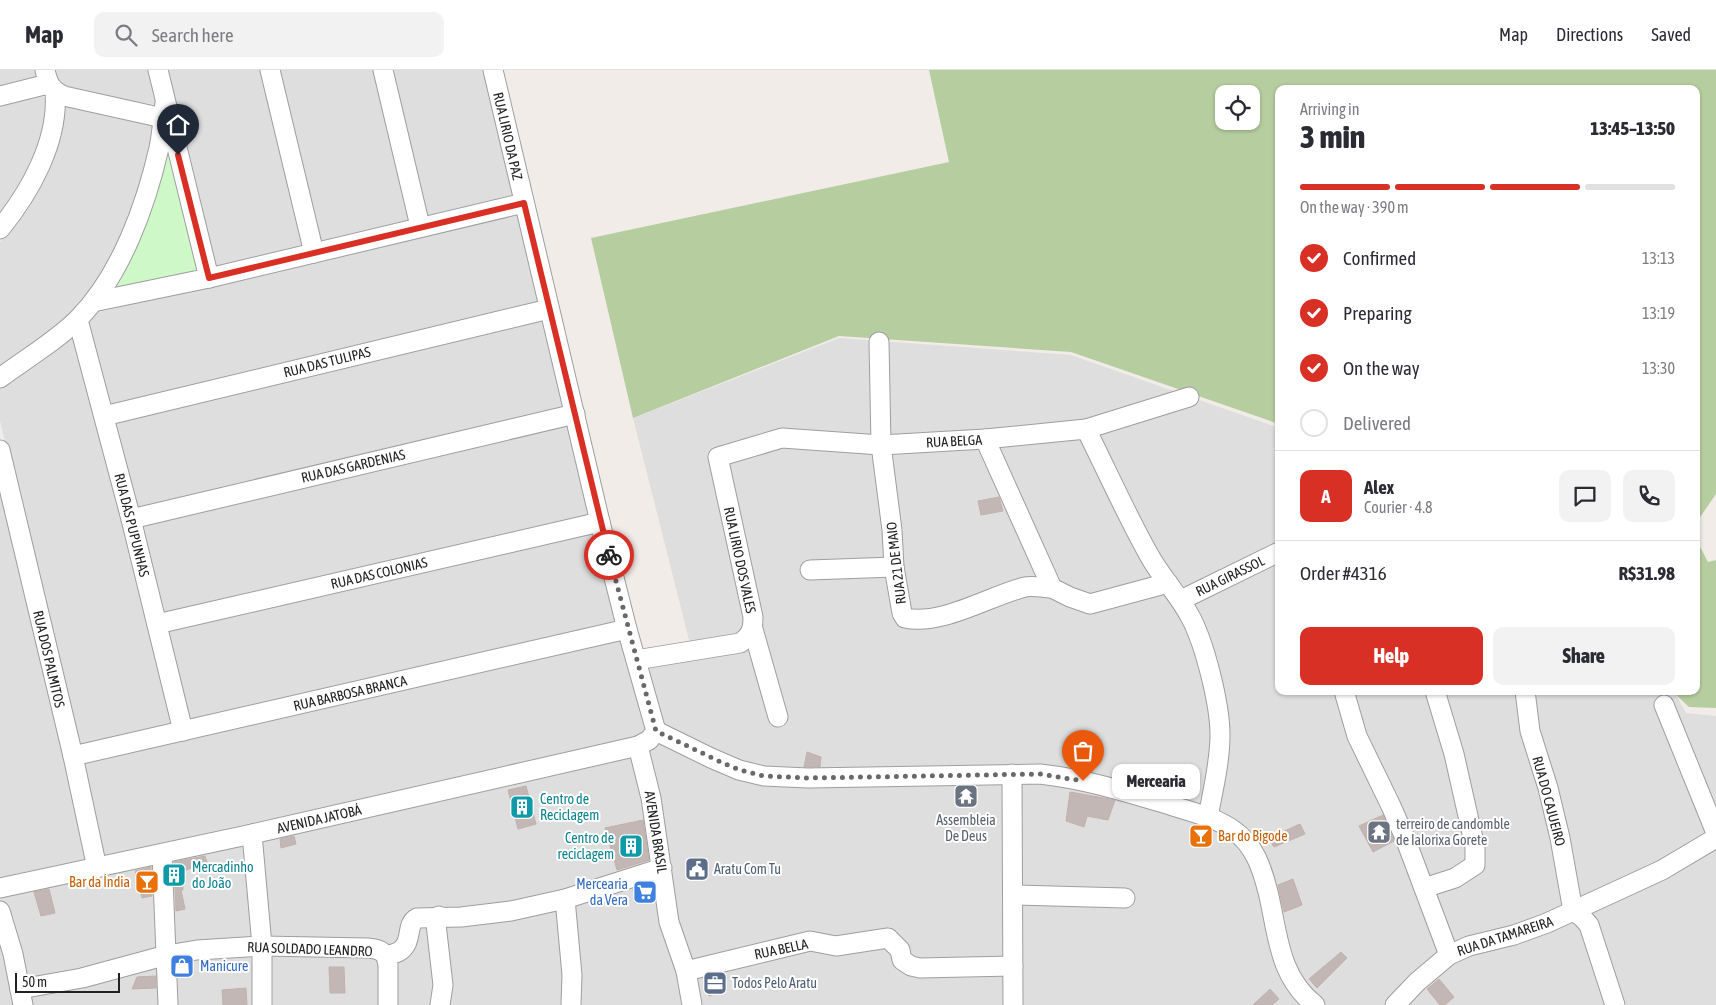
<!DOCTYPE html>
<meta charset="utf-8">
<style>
body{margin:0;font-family:"Asap Condensed",sans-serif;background:#f2f2f3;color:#2b2b33;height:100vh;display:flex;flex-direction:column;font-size:19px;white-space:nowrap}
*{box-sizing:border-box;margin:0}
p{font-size:16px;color:#7c7c81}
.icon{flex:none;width:28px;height:28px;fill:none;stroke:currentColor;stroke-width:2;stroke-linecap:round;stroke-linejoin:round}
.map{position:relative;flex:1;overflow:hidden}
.panel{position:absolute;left:1275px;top:15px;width:425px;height:610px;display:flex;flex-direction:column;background:#fff;border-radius:10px;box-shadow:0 1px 4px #0004}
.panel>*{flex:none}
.controls{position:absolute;left:1215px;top:15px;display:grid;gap:10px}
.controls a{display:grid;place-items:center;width:45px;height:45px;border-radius:10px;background:#fff;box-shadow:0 1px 4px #0004;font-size:25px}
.scale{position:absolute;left:15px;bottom:12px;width:105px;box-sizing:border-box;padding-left:5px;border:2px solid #212121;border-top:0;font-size:14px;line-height:18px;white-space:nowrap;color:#212121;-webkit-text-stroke:4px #fff;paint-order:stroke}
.pin{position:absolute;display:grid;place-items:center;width:42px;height:42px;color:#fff;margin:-51px -21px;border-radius:50% 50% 50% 0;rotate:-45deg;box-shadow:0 0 5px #0007}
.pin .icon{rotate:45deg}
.courier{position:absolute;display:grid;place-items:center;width:50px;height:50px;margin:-25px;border:4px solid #d93025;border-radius:50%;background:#fff;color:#222;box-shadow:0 1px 6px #0007}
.bubble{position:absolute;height:35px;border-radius:10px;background:#fff;box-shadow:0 1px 4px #0004;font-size:16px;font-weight:800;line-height:35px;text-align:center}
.head em{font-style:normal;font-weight:800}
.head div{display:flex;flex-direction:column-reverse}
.head{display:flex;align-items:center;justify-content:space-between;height:85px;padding:0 25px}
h1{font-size:32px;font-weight:800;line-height:38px}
.bar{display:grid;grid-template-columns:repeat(4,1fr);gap:8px 5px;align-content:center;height:60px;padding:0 25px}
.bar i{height:6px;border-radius:4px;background:#e1e1e2}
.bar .on{background:#d93025}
.bar p{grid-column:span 4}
.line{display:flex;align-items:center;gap:12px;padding:0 25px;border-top:1px solid #e1e1e2}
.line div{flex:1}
.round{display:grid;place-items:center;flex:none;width:52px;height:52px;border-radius:10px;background:#f2f2f3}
ol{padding:0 25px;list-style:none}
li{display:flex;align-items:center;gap:15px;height:55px}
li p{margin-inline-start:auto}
li .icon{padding:5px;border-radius:50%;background:#d93025;color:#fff;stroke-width:4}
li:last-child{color:#7c7c81}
li i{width:28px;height:28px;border:2px solid #e1e1e2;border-radius:50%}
.action{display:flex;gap:10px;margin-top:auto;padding:10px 25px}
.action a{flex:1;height:58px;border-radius:10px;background:#d93025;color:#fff;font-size:20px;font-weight:800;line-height:58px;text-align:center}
.action a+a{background:#f2f2f3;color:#2b2b33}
header{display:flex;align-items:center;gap:30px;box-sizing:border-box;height:70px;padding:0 25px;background:#fff;border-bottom:1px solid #e1e1e2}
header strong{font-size:24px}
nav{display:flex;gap:28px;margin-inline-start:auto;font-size:18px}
.search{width:350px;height:45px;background:#f2f2f3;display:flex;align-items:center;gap:12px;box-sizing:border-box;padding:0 18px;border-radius:10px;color:#7c7c81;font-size:19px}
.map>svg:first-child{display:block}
</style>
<header>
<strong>Map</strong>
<div class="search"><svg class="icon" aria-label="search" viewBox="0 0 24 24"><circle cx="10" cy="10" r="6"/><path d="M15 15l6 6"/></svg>Search here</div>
<nav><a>Map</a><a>Directions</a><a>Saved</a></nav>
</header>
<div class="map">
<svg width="1716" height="935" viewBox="0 0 1716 935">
<rect width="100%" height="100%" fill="#f1ece8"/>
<g fill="#dfdede">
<polygon points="0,0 38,0 41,10 0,20"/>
<polygon points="52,0 151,0 159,35 57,20"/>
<polygon points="167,0 262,0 303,175 214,197"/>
<polygon points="278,0 374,0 410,150 318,171"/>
<polygon points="390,0 487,0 516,124 424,147"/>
<polygon points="40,25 46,29 47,33 41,76 18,123 0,148 0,33"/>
<polygon points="62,34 156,56 132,144 117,182 76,240 0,298 0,172 16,152"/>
<polygon points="519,139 542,231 110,339 87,245"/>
<polygon points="545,245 567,338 134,440 113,351"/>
<polygon points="74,265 81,276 171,655 77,677 0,351 0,319 66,266"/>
<polygon points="839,268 1071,285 1279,358 1279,621 1674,621 1686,643 1716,646 1716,935 0,935 0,818 651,673 641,582 690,574 633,348"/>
<polygon points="571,354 592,446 160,547 137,456"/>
<polygon points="0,412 89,788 0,810"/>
<polygon points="597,462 619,553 185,653 163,563"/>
<polygon points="620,567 648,667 100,786 79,691"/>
</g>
<g fill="#b6ce9f" fill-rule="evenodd">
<path d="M929,0H1716V424L1696,453V19H1279V354L1071,282L839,266L633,348L591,168L949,92ZM1224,24H1251V51H1224Z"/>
<polygon points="1696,469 1708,492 1716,490 1716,638 1689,637 1672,621 1696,621"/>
</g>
<path fill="#cef8c8" d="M166,70L198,201L115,221C139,172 152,122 166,70Z"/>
<g fill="#c2b7b5" stroke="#c2b1ab">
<polygon points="999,427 1003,441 981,445 978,431"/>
<polygon points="807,682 821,687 820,697 804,697"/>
<polygon points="526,716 536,754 518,759 508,720"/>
<polygon points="960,718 976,718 971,733 958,735"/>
<polygon points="1070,722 1115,730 1108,750 1087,746 1084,757 1066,751"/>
<polygon points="1383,745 1394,771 1373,782 1359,756"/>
<polygon points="643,750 649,790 617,800 605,758"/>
<polygon points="1195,754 1211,761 1208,776 1191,772"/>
<polygon points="1300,754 1305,764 1274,777 1269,768"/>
<polygon points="294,766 296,774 281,778 280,769"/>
<polygon points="205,786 207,792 181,802 183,820 181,820 185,839 176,841 174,792"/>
<polygon points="151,797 152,826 142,828 135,801"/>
<polygon points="1293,809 1302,835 1284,842 1278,815"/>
<polygon points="652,813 654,830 635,833 633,819"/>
<polygon points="49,819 55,843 41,846 34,822"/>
<polygon points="1341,882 1347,888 1317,918 1309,909"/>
<polygon points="190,893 190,902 178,903 178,895"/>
<polygon points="329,897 344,897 345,923 330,923"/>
<polygon points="720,904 726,920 709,926 705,908"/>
<polygon points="156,906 156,918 132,919 137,907"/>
<polygon points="1439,909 1454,927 1445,935 1440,935 1427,919"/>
<polygon points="246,918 247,935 223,935 222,920"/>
<polygon points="1270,919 1279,929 1272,935 1253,935"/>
</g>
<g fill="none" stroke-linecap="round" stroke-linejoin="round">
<g stroke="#9e9e9e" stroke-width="21">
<g id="minor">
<path d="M45,0C48,14 51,20 64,26L163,48"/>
<polyline points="158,0 209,208"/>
<polyline points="270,0 314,183"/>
<polyline points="383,0 420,156"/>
<polyline points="0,26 48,14"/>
<path d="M0,159C30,122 59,71 55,22"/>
<polyline points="93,232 209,208 524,133"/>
<polyline points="78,250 131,449 183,661"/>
<path d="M879,272L881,375L892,460L894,497L902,543L905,548C942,556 989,526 1025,517C1033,515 1043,518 1052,518"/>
<path d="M0,308C24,290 59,269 79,248C121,205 146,135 159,78C162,63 163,48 165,33"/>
<polyline points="104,346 549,239"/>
<path d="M1086,359C1107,401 1126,444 1149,485C1161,507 1179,525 1191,548C1205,575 1220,634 1220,665C1220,692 1213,720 1208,747"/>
<polyline points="985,369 1052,518 1070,527 1090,534 1168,513"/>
<polyline points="0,380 73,686 97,798"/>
<polyline points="131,449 575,344"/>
<polyline points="810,500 894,497"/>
<polyline points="1181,530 1279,482"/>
<polyline points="157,554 600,452"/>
<polyline points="753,559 778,647"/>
<path d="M636,590L740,573C751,565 753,560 753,547L718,387L782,368L881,375L985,369L1086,359L1189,327"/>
<polyline points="1344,621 1357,666 1391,736 1405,768 1449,885"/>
<polyline points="1525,621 1530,661 1548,718 1560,768 1573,841"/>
<polyline points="1664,635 1716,763"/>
<path d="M656,661L711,688L739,700L764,706L808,708L1040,704C1085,709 1127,722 1170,735C1191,742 1215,747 1233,760C1254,774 1262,798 1268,822C1278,863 1278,906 1315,935"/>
<polyline points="638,676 651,728 669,852 686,901 692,935"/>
<polyline points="73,686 627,559"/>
<polyline points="1012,704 1013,935"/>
<polyline points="252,764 262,876 262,935"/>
<polyline points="162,784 168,935"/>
<polyline points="0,818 252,764 638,676 649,670 656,661 627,559 600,452 493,0"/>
<polyline points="1424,818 1455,808 1475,795 1475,777 1454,684 1435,621"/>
<polyline points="1013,825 1125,828"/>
<polyline points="565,829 572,905 571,935"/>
<polyline points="0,841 13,884 23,935"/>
<polyline points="1573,841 1582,847 1589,855 1615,935"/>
<polyline points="439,846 436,854 443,915 440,935"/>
<polyline points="386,886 388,895 388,935"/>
<polyline points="686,901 810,871 836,876 888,868 900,880 902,890 911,896 920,898 1013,896"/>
<path d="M20,919L82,908L167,885L197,880L262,876L367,878C375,879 381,879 386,886C392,884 400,883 404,877C412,868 406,854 417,848L461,847L511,841L565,829L662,798"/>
<polyline points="1395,935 1417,912 1449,885 1469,876 1514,865 1547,853 1662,800 1716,768"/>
</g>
</g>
<use href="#minor" stroke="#fff" stroke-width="19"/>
</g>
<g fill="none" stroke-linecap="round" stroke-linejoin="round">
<polyline stroke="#6a6867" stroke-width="5" stroke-dasharray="0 9" points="609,485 656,661 725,694 740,700 764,706 808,708 1040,704 1083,711"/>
<polyline stroke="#d93025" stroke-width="6" points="178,85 209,208 524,133 609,485"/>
</g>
<defs>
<g id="temple-square" transform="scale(1.25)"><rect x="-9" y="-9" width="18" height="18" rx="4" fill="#6b7280" stroke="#fff"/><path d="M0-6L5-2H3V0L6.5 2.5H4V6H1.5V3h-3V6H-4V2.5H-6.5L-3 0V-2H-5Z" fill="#fff"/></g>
<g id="building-square" transform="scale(1.25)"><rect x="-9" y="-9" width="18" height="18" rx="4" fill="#0f9aa8" stroke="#fff"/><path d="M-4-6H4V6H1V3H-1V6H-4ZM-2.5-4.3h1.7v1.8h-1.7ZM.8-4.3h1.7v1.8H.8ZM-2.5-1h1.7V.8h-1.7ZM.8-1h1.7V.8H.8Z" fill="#fff"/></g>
<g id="bar-square" transform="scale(1.25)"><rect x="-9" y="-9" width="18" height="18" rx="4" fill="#e8710a" stroke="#fff"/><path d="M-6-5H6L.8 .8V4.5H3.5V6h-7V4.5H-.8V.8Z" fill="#fff"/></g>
<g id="civic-square" transform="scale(1.25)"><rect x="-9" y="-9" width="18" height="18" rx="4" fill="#5c6f8a" stroke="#fff"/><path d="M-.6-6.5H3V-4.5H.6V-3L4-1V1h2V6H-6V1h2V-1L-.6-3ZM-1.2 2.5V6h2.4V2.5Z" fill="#fff"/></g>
<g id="supermarket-square" transform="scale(1.25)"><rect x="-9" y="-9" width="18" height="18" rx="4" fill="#3f7fe0" stroke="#fff"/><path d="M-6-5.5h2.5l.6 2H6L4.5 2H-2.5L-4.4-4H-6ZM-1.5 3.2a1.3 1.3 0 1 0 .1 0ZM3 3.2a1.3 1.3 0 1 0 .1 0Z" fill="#fff"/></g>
<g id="shop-square" transform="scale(1.25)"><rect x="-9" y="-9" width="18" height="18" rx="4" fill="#3f7fe0" stroke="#fff"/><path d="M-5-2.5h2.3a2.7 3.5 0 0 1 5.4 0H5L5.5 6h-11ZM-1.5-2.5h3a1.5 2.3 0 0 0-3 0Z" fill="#fff"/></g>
<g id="office-square" transform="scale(1.25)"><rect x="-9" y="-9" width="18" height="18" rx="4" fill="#5c6f8a" stroke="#fff"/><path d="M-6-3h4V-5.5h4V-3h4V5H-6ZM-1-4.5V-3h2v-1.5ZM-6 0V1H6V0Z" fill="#fff"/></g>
</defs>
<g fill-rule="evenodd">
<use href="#temple-square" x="966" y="726"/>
<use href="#building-square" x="522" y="737"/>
<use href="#temple-square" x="1379" y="762"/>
<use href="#bar-square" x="1201" y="766"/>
<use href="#building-square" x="631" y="776"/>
<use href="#civic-square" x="697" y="799"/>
<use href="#building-square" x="174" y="805"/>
<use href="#bar-square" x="147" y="812"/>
<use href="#supermarket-square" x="645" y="822"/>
<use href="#shop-square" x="182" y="896"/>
<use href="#office-square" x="715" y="913"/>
</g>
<g text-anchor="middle" stroke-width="4" stroke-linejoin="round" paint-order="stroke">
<g font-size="14" fill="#212121" stroke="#fff">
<text transform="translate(508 66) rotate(77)" y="5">RUA LIRIO DA PAZ</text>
<text transform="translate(327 292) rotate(-14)" y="5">RUA DAS TULIPAS</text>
<text transform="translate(954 371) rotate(-3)" y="5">RUA BELGA</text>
<text transform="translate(353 396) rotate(-13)" y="5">RUA DAS GARDENIAS</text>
<text transform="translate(132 455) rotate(76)" y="5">RUA DAS PUPUNHAS</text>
<text transform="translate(740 490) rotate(78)" y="5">RUA LIRIO DOS VALES</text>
<text transform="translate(896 493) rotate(-97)" y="5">RUA 21 DE MAIO</text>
<text transform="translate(379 503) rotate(-13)" y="5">RUA DAS COLONIAS</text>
<text transform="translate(1230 506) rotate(-26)" y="5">RUA GIRASSOL</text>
<text transform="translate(49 589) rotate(77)" y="5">RUA DOS PALMITOS</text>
<text transform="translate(350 623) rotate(-13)" y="5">RUA BARBOSA BRANCA</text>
<text transform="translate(1549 731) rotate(75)" y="5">RUA DO CAJUEIRO</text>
<text transform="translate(319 749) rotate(-13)" y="5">AVENIDA JATOBÁ</text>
<text transform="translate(656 762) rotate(81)" y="5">AVENIDA BRASIL</text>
<text transform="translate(1505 866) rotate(-18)" y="5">RUA DA TAMAREIRA</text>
<text transform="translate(310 879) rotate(2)" y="5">RUA SOLDADO LEANDRO</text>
<text transform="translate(781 879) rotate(-12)" y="5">RUA BELLA</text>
</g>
<g font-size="14" fill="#0d838f" stroke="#fff" text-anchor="start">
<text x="540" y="734">Centro de<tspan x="540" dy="16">Reciclagem</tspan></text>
<text x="614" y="773" text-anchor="end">Centro de<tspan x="614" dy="16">reciclagem</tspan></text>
<text x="192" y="802">Mercadinho<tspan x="192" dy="16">do João</tspan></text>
</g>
<g font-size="14" fill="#5b616d" stroke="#fff">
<text x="966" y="755">Assembleia<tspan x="966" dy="16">De Deus</tspan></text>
<text x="1396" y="759" text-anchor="start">terreiro de candomble<tspan x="1396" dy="16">de Ialorixa Gorete</tspan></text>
</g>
<g font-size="14" fill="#c56008" stroke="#fff" text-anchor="start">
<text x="1218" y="771">Bar do Bigode</text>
<text x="130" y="817" text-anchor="end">Bar da Índia</text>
</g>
<g font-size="14" fill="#4e5e75" stroke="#fff" text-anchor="start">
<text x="714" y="804">Aratu Com Tu</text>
<text x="732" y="918">Todos Pelo Aratu</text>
</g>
<g font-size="14" fill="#366cbe" stroke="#fff" text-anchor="end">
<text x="628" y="819">Mercearia<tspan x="628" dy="16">da Vera</tspan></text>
<text x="200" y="901" text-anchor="start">Manicure</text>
</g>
</g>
</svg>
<div class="controls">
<a><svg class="icon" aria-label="locate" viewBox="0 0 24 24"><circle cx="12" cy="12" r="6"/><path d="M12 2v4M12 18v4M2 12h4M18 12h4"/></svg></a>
</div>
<div class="scale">50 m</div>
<div class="pin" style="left:1083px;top:711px;background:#ea580c"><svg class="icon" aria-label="bag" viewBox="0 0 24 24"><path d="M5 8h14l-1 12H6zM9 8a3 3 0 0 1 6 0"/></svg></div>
<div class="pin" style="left:178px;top:85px;background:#1f2937"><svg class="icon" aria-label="home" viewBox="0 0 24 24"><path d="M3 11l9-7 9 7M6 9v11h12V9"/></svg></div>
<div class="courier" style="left:609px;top:485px"><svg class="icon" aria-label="bike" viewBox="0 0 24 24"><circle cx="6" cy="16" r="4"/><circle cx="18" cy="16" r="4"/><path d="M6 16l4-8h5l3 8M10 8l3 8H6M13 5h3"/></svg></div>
<div class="bubble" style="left:1112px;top:694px;width:88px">Mercearia</div>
<section class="panel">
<div class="head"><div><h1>3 min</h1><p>Arriving in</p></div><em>13:45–13:50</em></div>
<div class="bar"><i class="on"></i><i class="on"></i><i class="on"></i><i></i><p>On the way · 390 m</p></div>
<ol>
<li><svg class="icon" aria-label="check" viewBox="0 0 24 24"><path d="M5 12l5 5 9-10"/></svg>Confirmed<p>13:13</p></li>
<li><svg class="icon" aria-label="check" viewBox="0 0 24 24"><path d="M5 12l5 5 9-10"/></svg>Preparing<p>13:19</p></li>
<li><svg class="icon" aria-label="check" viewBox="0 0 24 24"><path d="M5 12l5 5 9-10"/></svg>On the way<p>13:30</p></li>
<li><i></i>Delivered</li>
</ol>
<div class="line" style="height:90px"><b class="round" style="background:#d93025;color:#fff">A</b><div><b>Alex</b><p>Courier · 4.8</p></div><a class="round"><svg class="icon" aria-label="chat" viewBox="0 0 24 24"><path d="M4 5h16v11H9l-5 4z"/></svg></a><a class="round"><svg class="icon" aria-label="phone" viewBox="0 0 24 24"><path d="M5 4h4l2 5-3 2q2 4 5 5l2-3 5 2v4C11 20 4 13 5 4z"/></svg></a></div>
<div class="line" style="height:65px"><div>Order #4316</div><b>R$31.98</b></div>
<div class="action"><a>Help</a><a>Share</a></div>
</section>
</div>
